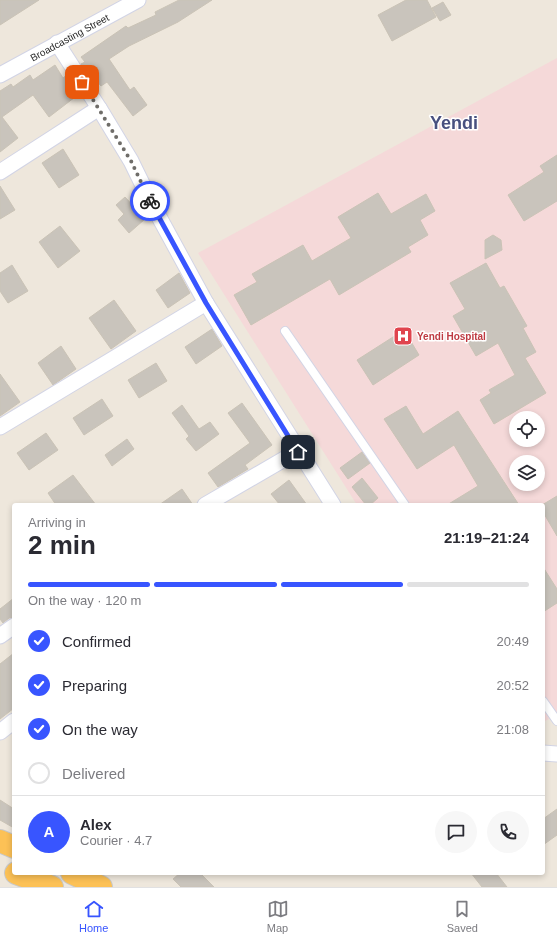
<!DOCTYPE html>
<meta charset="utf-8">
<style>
body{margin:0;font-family:Helvetica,sans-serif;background:#f7f7f7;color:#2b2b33;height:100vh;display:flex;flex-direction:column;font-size:15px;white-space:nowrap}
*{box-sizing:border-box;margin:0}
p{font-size:13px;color:#7c7c81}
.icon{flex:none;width:22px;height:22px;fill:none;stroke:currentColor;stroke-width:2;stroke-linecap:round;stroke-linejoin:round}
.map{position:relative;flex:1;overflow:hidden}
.details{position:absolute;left:12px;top:503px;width:533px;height:372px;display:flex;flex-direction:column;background:#fff;border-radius:4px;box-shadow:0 2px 6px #0003}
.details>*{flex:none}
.controls{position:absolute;left:509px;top:411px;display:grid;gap:8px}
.controls a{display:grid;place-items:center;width:36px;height:36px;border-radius:50%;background:#fff;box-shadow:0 2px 6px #0003;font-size:20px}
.pin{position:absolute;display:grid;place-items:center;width:34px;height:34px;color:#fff;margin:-17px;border-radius:8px;box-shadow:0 2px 6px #0006}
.courier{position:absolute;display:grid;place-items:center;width:40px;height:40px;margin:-20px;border:3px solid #3855ff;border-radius:50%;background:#fff;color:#222;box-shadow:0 1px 5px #0007}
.headline em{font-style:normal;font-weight:600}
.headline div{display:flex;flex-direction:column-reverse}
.headline{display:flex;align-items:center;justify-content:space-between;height:68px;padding:0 16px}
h1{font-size:26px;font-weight:600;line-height:30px}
.bar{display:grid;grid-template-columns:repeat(4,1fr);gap:6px 4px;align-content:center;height:48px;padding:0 16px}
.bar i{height:5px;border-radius:3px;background:#e1e1e2}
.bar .active{background:#3855ff}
.bar p{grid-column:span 4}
.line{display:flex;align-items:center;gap:10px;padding:0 16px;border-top:1px solid #e1e1e2}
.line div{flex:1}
.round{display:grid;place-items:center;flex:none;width:42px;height:42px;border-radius:21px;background:#f7f7f7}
ol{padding:0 16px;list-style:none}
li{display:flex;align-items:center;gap:12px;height:44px}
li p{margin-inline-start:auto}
li .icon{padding:4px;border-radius:50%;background:#3855ff;color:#fff;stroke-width:4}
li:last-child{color:#7c7c81}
li i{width:22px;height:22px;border:2px solid #e1e1e2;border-radius:50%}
.tab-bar{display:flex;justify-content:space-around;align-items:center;height:56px;border-top:1px solid #e1e1e2;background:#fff;font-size:11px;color:#7c7c81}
.tab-bar a{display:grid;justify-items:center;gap:2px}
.tab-bar .active{color:#3855ff}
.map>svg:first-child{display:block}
</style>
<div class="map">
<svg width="557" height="887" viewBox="0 0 557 887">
<rect width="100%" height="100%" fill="#eee7dc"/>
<path fill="#f5d9d9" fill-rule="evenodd" d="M557,58V715L543,722V505H357L198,253ZM516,418H538V440H516ZM516,462H538V484H516Z"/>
<g fill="#c9c4bc" stroke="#cac3b6">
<polygon points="0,0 39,0 0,25"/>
<polygon points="179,0 212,0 178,22 129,46 109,59 130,90 134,87 147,105 133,116 107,82 101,86 97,81 94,84 81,64 85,62 81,57 126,26 128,28 156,15 155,12"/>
<polygon points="406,0 427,0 436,17 392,41 378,15"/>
<polygon points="443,2 451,15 440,21 432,8"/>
<polygon points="55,65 63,78 67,75 79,94 49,117 33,95 2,117 18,138 0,152 0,91 11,84 13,87 30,75 33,80"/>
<polygon points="63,149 79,175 59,188 42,163"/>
<polygon points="557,155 557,201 524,221 508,195 544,172 540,166"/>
<polygon points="0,186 15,210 0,219"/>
<polygon points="378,193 391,214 426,194 435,211 420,220 428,235 408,247 411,252 339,295 330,279 251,325 234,295 257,282 252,274 303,245 312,261 351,238 338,217"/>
<polygon points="125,197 145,219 129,233 118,220 124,214 116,205"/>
<polygon points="60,226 80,251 58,268 39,242"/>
<polygon points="493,235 501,240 502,250 485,259 485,240"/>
<polygon points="486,263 500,288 504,286 527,326 523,328 536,352 525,358 546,393 494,424 480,400 491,393 489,390 515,375 498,343 476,356 453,316 465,309 450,283"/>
<polygon points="12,265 28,291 8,303 0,291 0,273"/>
<polygon points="179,273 190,293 168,308 156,290"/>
<polygon points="114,300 136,331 111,349 89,318"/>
<polygon points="212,329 222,346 196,364 185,347"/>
<polygon points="404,330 419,355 373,385 357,360"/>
<polygon points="61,346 76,369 53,385 38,363"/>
<polygon points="156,363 167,381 139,398 128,380"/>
<polygon points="0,374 20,402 0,416"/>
<polygon points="102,399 113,416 84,435 73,418"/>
<polygon points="242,403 272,445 245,465 248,469 218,487 208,473 250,443 228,413"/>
<polygon points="182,405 199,429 210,422 219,434 196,451 186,439 189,436 172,413"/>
<polygon points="406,406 423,434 458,411 519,505 447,505 478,486 454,445 417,469 384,419"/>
<polygon points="46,433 58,450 29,470 17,453"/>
<polygon points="127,439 134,449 112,466 105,455"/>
<polygon points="362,452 370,463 348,479 340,468"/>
<polygon points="73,475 96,505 56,505 48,493"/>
<polygon points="362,478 378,498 370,505 366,505 352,487"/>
<polygon points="289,480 307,505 280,505 271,494"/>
<polygon points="182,489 193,505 159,505"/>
<polygon points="557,496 557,536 543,512 543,505 542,505"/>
<polygon points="543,567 557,589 557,603 543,612"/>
<polygon points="14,598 14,617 9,618 3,623 0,619 0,609"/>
<polygon points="14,653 14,708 0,719 0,664"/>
<polygon points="0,800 14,809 14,828 0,820"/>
<polygon points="557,809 557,835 543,845 543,819"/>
<polygon points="180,873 200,873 214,887 181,887 173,879"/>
<polygon points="471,873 496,873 507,887 482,887"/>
</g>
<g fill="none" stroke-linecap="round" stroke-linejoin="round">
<g stroke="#d2d4e5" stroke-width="10">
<g id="service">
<polyline points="285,331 405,505"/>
<polyline points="543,701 557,721"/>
</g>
</g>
<g stroke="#d2d4e5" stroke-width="17">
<g id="minor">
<polyline points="57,43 99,108 131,161 152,204 206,303 333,505"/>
<path id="s1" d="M0,75L138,0"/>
<polyline points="0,172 99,108"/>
<polyline points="0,427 206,303"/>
<polyline points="205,505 298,451"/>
<polyline points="0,636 14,626"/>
<polyline points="0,732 14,721"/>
<polyline points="543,753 557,754"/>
</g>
</g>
<g stroke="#c8c8c8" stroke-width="24">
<g id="trunk">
<polyline points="0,841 14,847"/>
<polyline points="16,873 52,887"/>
<polyline points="72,873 101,887"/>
</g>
</g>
<use href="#service" stroke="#fff" stroke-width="8"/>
<use href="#minor" stroke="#fff" stroke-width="15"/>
<use href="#trunk" stroke="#fcc156" stroke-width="22"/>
</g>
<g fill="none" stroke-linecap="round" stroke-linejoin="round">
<polyline stroke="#6f6d69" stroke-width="4" stroke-dasharray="0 7.2" points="82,82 131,161 150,201"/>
<polyline stroke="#3855ff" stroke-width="5" points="150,201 206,303 298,452"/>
</g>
<defs>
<g id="hospital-square" transform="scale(1)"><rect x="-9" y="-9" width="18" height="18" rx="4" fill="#e0444e" stroke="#fff"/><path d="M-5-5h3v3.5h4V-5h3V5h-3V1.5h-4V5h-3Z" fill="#fff"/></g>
</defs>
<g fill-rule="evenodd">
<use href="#hospital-square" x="403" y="336"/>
</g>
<g text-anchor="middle" stroke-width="3" stroke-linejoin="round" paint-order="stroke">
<g font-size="10" fill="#2b2b2b" stroke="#fff">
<text dy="4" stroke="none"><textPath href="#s1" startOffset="79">Broadcasting Street</textPath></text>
</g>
<g font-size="10" font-weight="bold" fill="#be3a42" stroke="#fff" text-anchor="start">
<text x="417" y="340">Yendi Hospital</text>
</g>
<g font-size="18" font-weight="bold" fill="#48507f" stroke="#fff">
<text x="454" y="129">Yendi</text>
</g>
</g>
</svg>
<div class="controls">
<a><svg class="icon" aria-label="locate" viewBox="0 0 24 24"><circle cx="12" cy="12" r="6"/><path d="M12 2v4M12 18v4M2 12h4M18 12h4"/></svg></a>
<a><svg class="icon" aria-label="layers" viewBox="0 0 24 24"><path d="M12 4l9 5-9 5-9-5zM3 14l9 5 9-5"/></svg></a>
</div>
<div class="pin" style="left:82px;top:82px;background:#ea580c"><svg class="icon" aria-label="bag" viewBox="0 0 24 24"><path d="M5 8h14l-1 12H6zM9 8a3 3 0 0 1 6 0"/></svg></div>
<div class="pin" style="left:298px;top:452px;background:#1f2937"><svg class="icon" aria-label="home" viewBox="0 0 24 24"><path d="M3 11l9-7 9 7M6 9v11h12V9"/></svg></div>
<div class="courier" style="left:150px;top:201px"><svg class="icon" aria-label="bike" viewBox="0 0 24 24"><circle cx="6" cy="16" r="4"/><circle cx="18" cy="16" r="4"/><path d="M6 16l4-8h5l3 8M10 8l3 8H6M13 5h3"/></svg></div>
<section class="details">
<div class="headline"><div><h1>2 min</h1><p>Arriving in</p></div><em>21:19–21:24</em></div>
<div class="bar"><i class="active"></i><i class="active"></i><i class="active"></i><i></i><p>On the way · 120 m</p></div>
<ol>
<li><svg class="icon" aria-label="check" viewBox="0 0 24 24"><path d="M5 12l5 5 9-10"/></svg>Confirmed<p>20:49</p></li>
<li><svg class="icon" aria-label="check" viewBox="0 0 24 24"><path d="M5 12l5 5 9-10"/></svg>Preparing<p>20:52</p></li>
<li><svg class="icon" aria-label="check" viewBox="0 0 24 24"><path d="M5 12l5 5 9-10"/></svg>On the way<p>21:08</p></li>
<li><i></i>Delivered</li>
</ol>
<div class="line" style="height:72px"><b class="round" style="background:#3855ff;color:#fff">A</b><div><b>Alex</b><p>Courier · 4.7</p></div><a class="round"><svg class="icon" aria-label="chat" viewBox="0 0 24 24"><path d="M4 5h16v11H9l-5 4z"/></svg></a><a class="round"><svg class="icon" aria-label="phone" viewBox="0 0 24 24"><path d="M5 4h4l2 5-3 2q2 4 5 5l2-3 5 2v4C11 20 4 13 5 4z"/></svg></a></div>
</section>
</div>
<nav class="tab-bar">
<a class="active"><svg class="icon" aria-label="home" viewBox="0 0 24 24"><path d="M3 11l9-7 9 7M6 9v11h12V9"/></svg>Home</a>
<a><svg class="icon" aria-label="map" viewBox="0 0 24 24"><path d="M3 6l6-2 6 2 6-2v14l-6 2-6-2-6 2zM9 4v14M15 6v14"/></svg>Map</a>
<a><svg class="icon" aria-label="saved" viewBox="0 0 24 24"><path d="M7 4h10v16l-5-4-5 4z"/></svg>Saved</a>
</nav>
